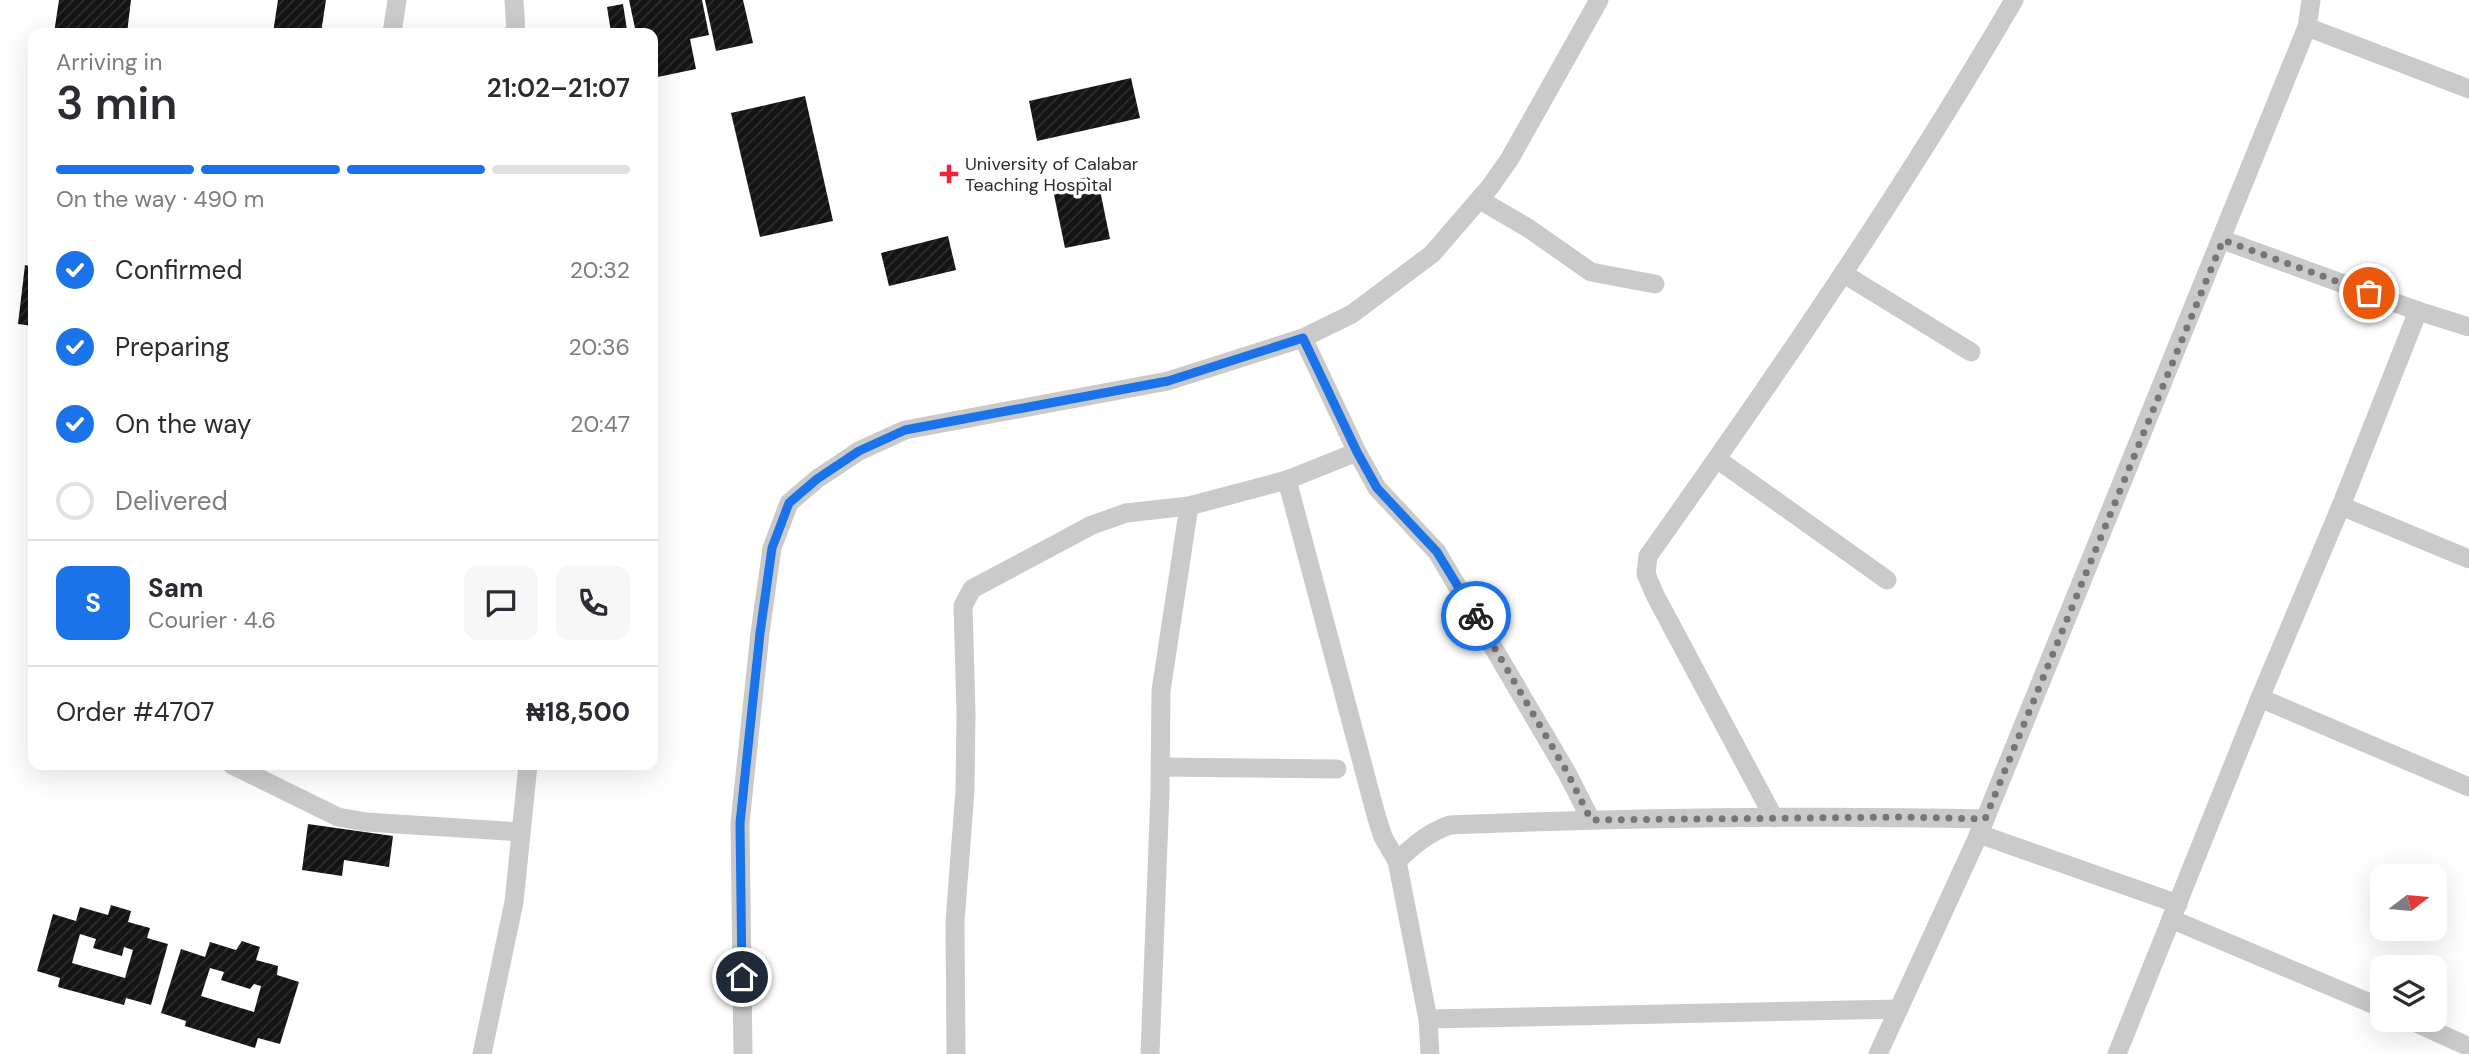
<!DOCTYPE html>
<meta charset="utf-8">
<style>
body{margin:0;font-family:"DM Sans",sans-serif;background:#f7f7f7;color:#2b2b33;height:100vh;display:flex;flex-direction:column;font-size:26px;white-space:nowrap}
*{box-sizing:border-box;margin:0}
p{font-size:23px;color:#7c7c81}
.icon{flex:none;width:38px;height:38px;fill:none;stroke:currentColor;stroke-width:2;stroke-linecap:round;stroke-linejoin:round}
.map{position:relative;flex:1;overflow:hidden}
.drawer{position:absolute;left:28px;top:28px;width:630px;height:742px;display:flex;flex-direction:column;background:#fff;border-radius:14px;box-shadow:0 7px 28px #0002}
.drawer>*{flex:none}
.needle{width:46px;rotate:74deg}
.fabs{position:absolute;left:2370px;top:864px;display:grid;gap:14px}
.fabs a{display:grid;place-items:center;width:77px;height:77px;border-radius:14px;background:#fff;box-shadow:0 7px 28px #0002;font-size:35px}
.pin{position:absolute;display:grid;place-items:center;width:60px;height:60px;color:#fff;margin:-30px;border:4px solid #fff;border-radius:50%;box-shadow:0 2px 7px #0007}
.courier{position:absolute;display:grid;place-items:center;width:70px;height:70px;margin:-35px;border:5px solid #1a73e8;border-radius:50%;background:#fff;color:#222;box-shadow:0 2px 9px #0007}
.headline em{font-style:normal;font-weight:600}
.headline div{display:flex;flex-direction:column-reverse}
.headline{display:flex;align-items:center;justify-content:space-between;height:119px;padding:0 28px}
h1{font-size:46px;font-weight:600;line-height:52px}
.bar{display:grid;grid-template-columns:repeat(4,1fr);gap:10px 7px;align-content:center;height:84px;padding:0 28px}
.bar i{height:9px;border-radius:5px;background:#e1e1e2}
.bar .current{background:#1a73e8}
.bar p{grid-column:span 4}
.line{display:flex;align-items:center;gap:18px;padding:0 28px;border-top:2px solid #e1e1e2}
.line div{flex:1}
.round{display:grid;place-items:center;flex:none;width:74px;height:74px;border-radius:14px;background:#f7f7f7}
ol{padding:0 28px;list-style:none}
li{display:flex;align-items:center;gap:21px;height:77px}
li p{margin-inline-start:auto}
li .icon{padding:7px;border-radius:50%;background:#1a73e8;color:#fff;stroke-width:4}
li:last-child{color:#7c7c81}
li i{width:38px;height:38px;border:4px solid #e1e1e2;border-radius:50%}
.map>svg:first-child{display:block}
</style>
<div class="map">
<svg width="2469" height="1054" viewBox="0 0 2469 1054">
<defs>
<pattern id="building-hatch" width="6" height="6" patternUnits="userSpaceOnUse" patternTransform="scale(1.75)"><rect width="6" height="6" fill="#141414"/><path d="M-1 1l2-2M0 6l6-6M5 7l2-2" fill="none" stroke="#2e2e2e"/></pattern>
</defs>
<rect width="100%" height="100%" fill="#fff"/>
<g fill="url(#building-hatch)" fill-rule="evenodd">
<polygon points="59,0 131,0 127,33 54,33"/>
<polygon points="278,0 326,0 321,33 273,33"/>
<polygon points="629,0 702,0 709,35 690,39 696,69 653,78 653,33 636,33"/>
<polygon points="705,0 743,0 753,43 716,51"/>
<polygon points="623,4 627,30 611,32 607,7"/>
<polygon points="1131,78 1140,118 1037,141 1029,101"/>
<polygon points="805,96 833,221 760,237 731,113"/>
<polygon points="1088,177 1091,192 1100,190 1110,239 1065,248 1052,185"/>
<polygon points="948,236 956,270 889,286 881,253"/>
<polygon points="25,265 33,267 33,326 18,324"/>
<polygon points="308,824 393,836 389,867 344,860 342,876 302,870"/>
<path d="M111,905L131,911L128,922L150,928L147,938L168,944L151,1005L126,998L124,1005L58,987L60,978L37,971L53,914L76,921L80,907L108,915ZM80,934L96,939L93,948L122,956L124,947L133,950L125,978L72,963Z"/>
<path d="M242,941L260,947L256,960L278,966L277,975L299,982L280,1044L258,1038L255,1048L185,1026L186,1021L161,1013L181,949L205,957L210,942L236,950ZM210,968L224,972L221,980L250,989L254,984L261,986L254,1012L201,996Z"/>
</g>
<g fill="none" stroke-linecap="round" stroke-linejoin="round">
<g stroke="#cacaca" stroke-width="19">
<polyline points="514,0 516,33"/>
<polyline points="2307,27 2469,89"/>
<polyline points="392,33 397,0"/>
<polyline points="1480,200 1528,228 1591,272 1655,284"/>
<polyline points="2223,240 2418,311 2469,327"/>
<polyline points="1844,274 1971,352"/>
<polyline points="1303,338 1357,452 1377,488 1437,552 1567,773 1591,820"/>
<polyline points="1717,459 1887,580"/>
<polyline points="1287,480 1376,815 1383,837 1397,861 1428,1019 1430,1054"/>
<polyline points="2341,506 2469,559"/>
<polyline points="2260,698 2469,787"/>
<polyline points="232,765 338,817 366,822 521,832"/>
<polyline points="1160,767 1337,769"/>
<path d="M1774,818L1655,595L1646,574L1648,556C1777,375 1902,192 2014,0"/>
<polyline points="1979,834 2178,904"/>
<path d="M1397,861C1414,845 1429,832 1450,825C1628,818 1807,815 1985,819"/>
<polyline points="2171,919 2382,1008"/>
<polyline points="1428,1019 1899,1009"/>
<polyline points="2410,1020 2469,1047"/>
<polyline points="482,1054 514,902 528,765"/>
<polyline points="743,1054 740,823 760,633 772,548 789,503 817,479 859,451 905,430 1168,381 1303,338 1352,314 1432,254 1489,188 1509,160 1599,0"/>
<polyline points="956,1054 955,922 965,790 966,713 963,606 972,589 1092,525 1126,513 1189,506 1287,480 1357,452"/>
<polyline points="1150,1054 1160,792 1161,691 1189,506"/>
<polyline points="1878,1054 1979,834 2307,27 2311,0"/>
<polyline points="2117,1054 2260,698 2341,506 2418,311"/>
</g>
</g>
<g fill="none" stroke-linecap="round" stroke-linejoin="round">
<polyline stroke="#767676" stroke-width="7" stroke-dasharray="0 12.6" points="1476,616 1567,772 1591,820 1905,817 1985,819 2223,240 2369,293"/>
<polyline stroke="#1a73e8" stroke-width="9" points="742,977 740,823 760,633 772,548 789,503 817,479 859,451 905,430 1168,381 1303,338 1357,452 1377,488 1437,552 1476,616"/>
</g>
<path fill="#f1223a" stroke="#fff" stroke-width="2.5" d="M945.5 163.5h7v7h7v7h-7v7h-7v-7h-7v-7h7z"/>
<g text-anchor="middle" stroke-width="7" stroke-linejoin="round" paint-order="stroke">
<g font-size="18" fill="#2d2d2d" stroke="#fff" text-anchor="start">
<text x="965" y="170">University of Calabar<tspan x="965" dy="21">Teaching Hospital</tspan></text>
</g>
</g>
</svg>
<div class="fabs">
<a><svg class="needle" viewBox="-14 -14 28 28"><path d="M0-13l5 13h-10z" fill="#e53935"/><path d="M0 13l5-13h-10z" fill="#7c7c81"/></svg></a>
<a><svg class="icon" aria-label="layers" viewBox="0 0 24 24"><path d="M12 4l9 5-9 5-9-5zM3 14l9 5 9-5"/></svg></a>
</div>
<div class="pin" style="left:2369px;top:293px;background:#ea580c"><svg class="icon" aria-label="bag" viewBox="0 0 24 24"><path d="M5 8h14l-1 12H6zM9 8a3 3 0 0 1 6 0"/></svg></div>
<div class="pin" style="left:742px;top:977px;background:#1f2937"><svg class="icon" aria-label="home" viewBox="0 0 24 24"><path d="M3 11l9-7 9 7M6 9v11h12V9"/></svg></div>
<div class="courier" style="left:1476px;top:616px"><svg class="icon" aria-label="bike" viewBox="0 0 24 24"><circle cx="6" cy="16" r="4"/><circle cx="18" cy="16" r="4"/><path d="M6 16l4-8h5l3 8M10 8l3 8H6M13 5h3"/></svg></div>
<section class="drawer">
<div class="headline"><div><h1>3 min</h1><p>Arriving in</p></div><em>21:02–21:07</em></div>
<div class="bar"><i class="current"></i><i class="current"></i><i class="current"></i><i></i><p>On the way · 490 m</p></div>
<ol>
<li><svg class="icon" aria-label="check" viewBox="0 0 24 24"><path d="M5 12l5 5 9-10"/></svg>Confirmed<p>20:32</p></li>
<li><svg class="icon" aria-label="check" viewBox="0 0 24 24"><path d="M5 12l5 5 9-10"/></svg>Preparing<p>20:36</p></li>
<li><svg class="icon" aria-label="check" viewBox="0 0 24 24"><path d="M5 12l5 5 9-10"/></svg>On the way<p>20:47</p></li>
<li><i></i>Delivered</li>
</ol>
<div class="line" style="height:126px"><b class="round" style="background:#1a73e8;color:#fff">S</b><div><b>Sam</b><p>Courier · 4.6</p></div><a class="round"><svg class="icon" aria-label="chat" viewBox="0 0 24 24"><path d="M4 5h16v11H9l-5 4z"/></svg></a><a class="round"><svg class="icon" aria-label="phone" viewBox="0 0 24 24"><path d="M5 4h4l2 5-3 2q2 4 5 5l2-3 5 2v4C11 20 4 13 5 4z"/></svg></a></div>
<div class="line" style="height:91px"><div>Order #4707</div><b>₦18,500</b></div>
</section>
</div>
